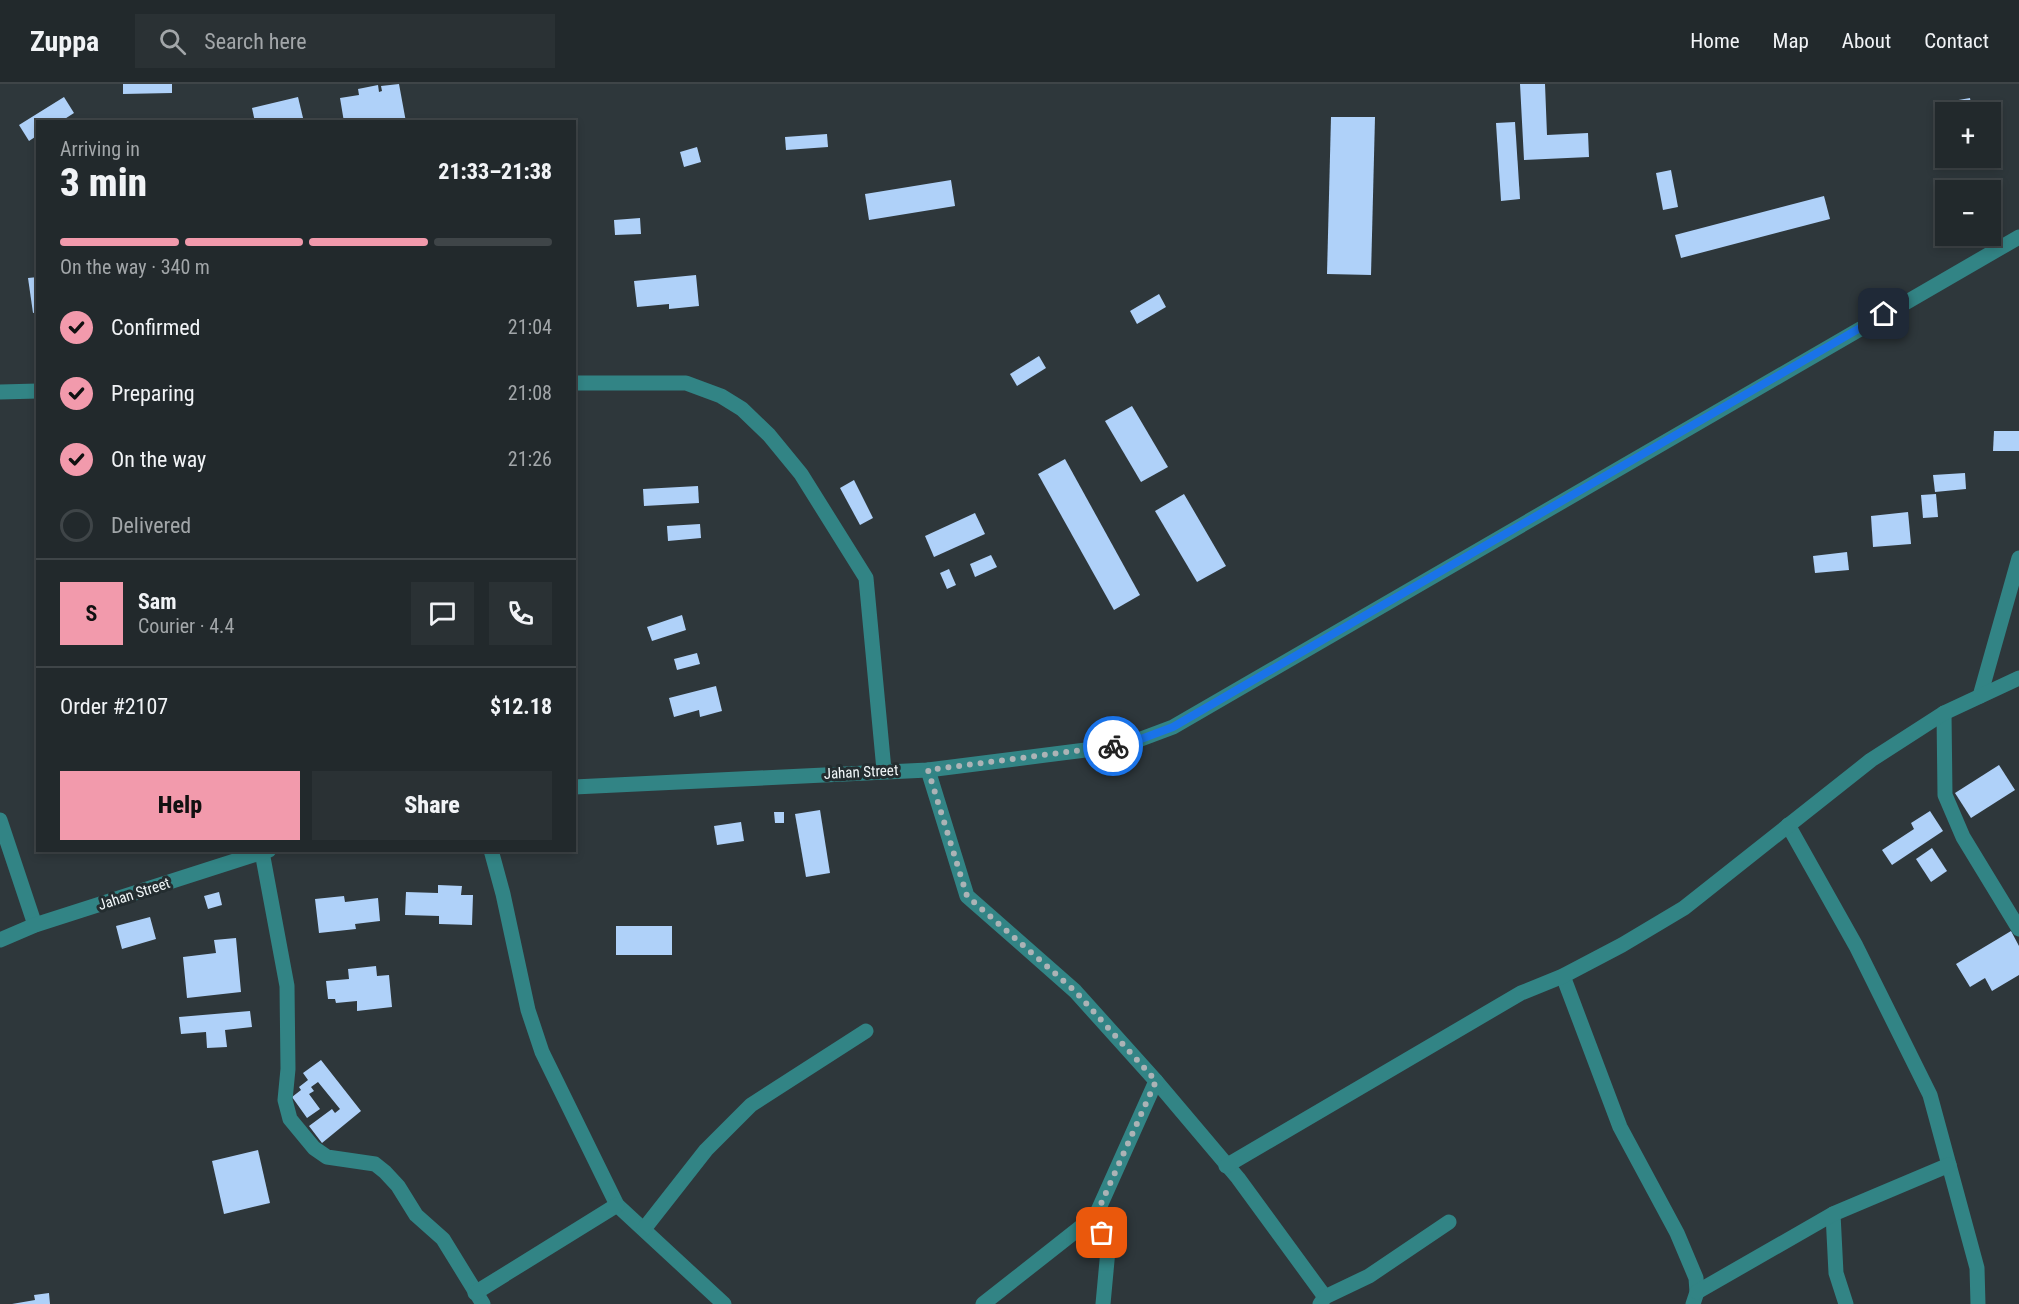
<!DOCTYPE html>
<meta charset="utf-8">
<style>
body{margin:0;font-family:"Roboto Condensed",sans-serif;background:#2a3134;color:#f1f3f6;height:100vh;display:flex;flex-direction:column;font-size:22px;white-space:nowrap}
*{box-sizing:border-box;margin:0}
p{font-size:20px;color:#a2a6a9}
.icon{flex:none;width:33px;height:33px;fill:none;stroke:currentColor;stroke-width:2;stroke-linecap:round;stroke-linejoin:round}
.map{position:relative;flex:1;overflow:hidden}
.drawer{position:absolute;left:36px;top:36px;width:540px;height:732px;display:flex;flex-direction:column;background:#22292c;border-radius:0px;box-shadow:0 3px 9px #0003,0 0 0 2px #3f4548}
.drawer>*{flex:none}
.fabs{position:absolute;left:1935px;top:18px;display:grid;gap:12px}
.fabs a{display:grid;place-items:center;width:66px;height:66px;border-radius:0px;background:#22292c;box-shadow:0 3px 9px #0003,0 0 0 2px #3f4548;font-size:30px}
.pin{position:absolute;display:grid;place-items:center;width:51px;height:51px;color:#fff;margin:-26px;border-radius:12px;box-shadow:0 3px 9px #0006}
.courier{position:absolute;display:grid;place-items:center;width:60px;height:60px;margin:-30px;border:4px solid #1a73e8;border-radius:50%;background:#fff;color:#222;box-shadow:0 2px 8px #0007}
.head em{font-style:normal;font-weight:800}
.head div{display:flex;flex-direction:column-reverse}
.head{display:flex;align-items:center;justify-content:space-between;height:102px;padding:0 24px}
h1{font-size:39px;font-weight:800;line-height:45px}
.bar{display:grid;grid-template-columns:repeat(4,1fr);gap:9px 6px;align-content:center;height:72px;padding:0 24px}
.bar i{height:8px;border-radius:4px;background:#3f4548}
.bar .selected{background:#f29aac}
.bar p{grid-column:span 4}
.line{display:flex;align-items:center;gap:15px;padding:0 24px;border-top:2px solid #3f4548}
.line div{flex:1}
.round{display:grid;place-items:center;flex:none;width:63px;height:63px;border-radius:0px;background:#2a3134}
ol{padding:0 24px;list-style:none}
li{display:flex;align-items:center;gap:18px;height:66px}
li p{margin-inline-start:auto}
li .icon{padding:6px;border-radius:50%;background:#f29aac;color:#111;stroke-width:4}
li:last-child{color:#a2a6a9}
li i{width:33px;height:33px;border:3px solid #3f4548;border-radius:50%}
.action{display:flex;gap:12px;margin-top:auto;padding:12px 24px}
.action a{flex:1;height:69px;border-radius:0px;background:#f29aac;color:#111;font-size:24px;font-weight:800;line-height:69px;text-align:center}
.action a+a{background:#2a3134;color:#f1f3f6}
header{display:flex;align-items:center;gap:36px;box-sizing:border-box;height:84px;padding:0 30px;background:#22292c;border-bottom:2px solid #3f4548}
header strong{font-size:28px}
nav{display:flex;gap:33px;margin-inline-start:auto;font-size:21px}
.search{width:420px;height:54px;background:#2a3134;display:flex;align-items:center;gap:15px;box-sizing:border-box;padding:0 21px;border-radius:0px;color:#a2a6a9;font-size:22px}
.map>svg:first-child{display:block}
</style>
<header>
<strong>Zuppa</strong>
<div class="search"><svg class="icon" aria-label="search" viewBox="0 0 24 24"><circle cx="10" cy="10" r="6"/><path d="M15 15l6 6"/></svg>Search here</div>
<nav><a>Home</a><a>Map</a><a>About</a><a>Contact</a></nav>
</header>
<div class="map">
<svg width="2019" height="1220" viewBox="0 0 2019 1220">
<rect width="100%" height="100%" fill="#2e373b"/>
<g fill="#afd1f9">
<polygon points="123,0 172,0 172,9 123,10"/>
<polygon points="399,0 406,38 344,38 340,14 359,11 358,5 378,1 379,8 382,7 381,2"/>
<polygon points="1520,0 1545,0 1547,51 1588,49 1589,73 1524,76"/>
<polygon points="64,13 74,29 60,38 38,38 38,51 29,57 19,41"/>
<polygon points="298,13 304,38 255,38 252,24"/>
<polygon points="1970,14 1971,20 1983,18 1985,28 1946,28 1946,54 1940,56 1933,28 1948,25 1947,18"/>
<polygon points="1331,33 1375,33 1371,191 1327,190"/>
<polygon points="1515,38 1520,115 1501,117 1496,39"/>
<polygon points="827,50 828,63 786,66 785,53"/>
<polygon points="697,63 701,78 684,83 680,68"/>
<polygon points="1671,86 1678,123 1663,126 1656,89"/>
<polygon points="951,96 955,122 869,136 865,110"/>
<polygon points="1824,112 1830,135 1681,174 1675,151"/>
<polygon points="640,134 641,150 615,151 614,136"/>
<polygon points="696,191 699,222 669,225 669,220 637,223 634,197"/>
<polygon points="38,193 38,228 33,229 28,194"/>
<polygon points="1159,210 1166,223 1137,240 1130,227"/>
<polygon points="1039,272 1046,284 1017,302 1010,290"/>
<polygon points="1132,322 1168,383 1141,398 1105,337"/>
<polygon points="1994,347 2019,347 2019,367 1993,367"/>
<polygon points="1065,375 1140,511 1114,526 1038,390"/>
<polygon points="1965,389 1966,405 1935,408 1933,391"/>
<polygon points="854,396 873,434 860,441 840,404"/>
<polygon points="698,402 699,419 644,422 643,405"/>
<polygon points="1184,410 1226,482 1197,498 1155,427"/>
<polygon points="1936,410 1938,433 1923,434 1921,411"/>
<polygon points="1908,428 1911,460 1873,463 1871,432"/>
<polygon points="975,429 985,450 934,473 925,452"/>
<polygon points="700,440 701,454 668,457 667,442"/>
<polygon points="1847,468 1849,486 1815,489 1813,472"/>
<polygon points="991,471 997,483 975,493 970,480"/>
<polygon points="949,485 956,501 947,505 940,489"/>
<polygon points="682,531 686,546 652,557 647,543"/>
<polygon points="697,569 700,580 677,586 674,575"/>
<polygon points="716,602 722,627 700,633 699,626 674,633 669,614"/>
<polygon points="1999,681 2015,706 1971,734 1955,709"/>
<polygon points="820,726 830,789 806,793 795,730"/>
<polygon points="1930,727 1943,747 1892,781 1882,766 1914,745 1911,739"/>
<polygon points="774,728 784,728 784,739 775,739"/>
<polygon points="741,738 744,757 717,761 714,742"/>
<polygon points="1932,764 1947,787 1931,798 1916,775"/>
<polygon points="438,801 462,802 461,811 473,811 472,841 439,840 439,832 405,831 406,808 438,809"/>
<polygon points="219,808 222,821 208,825 204,812"/>
<polygon points="344,812 345,818 378,814 380,837 355,840 356,845 319,849 315,815"/>
<polygon points="150,833 156,855 122,865 116,842"/>
<rect x="616" y="842" width="56" height="29"/>
<polygon points="2011,847 2019,862 2019,891 1992,907 1985,894 1970,903 1956,880"/>
<polygon points="236,854 241,908 187,914 183,873 216,869 214,856"/>
<polygon points="376,882 377,892 389,891 392,923 357,927 357,917 336,919 335,915 328,915 326,897 349,895 348,885"/>
<polygon points="250,927 252,943 225,946 227,963 207,964 206,948 181,950 179,933"/>
<polygon points="321,976 361,1027 322,1059 309,1042 332,1025 335,1029 340,1025 318,998 311,1003 314,1007 309,1010 320,1025 307,1034 292,1013 301,1006 299,1003 308,996 303,989"/>
<polygon points="258,1066 270,1119 224,1130 212,1077"/>
<polygon points="49,1209 50,1220 12,1220 35,1216 34,1211"/>
</g>
<g fill="none" stroke-linecap="round" stroke-linejoin="round">
<g stroke="#328485" stroke-width="15">
<polyline points="574,299 686,299 721,312 742,325 769,351 801,390 866,494 884,686"/>
<polyline points="0,308 38,307"/>
<polyline points="1980,612 2019,474"/>
<polyline points="1944,629 1945,711 1963,753 2019,845"/>
<polyline points="928,686 967,812 1075,907 1156,997 1238,1094 1325,1213"/>
<polyline points="574,703 928,686 1125,661 1173,643 2019,153"/>
<polyline points="0,736 35,841"/>
<polyline points="1788,741 1856,862 1930,1011 1977,1184 1978,1220"/>
<polyline points="491,766 503,810 528,926 542,968 617,1121 724,1220"/>
<polyline points="262,768 287,902 288,985 285,1016 290,1035 314,1064 327,1073 375,1080 385,1088 398,1102 416,1131 443,1155 483,1220"/>
<polyline points="0,856 35,841 269,766"/>
<polyline points="1563,892 1620,1043 1677,1149 1696,1194 1697,1208 1693,1220"/>
<polyline points="1226,1082 1521,909 1563,892 1622,861 1684,824 1871,676 1944,629 2019,594"/>
<polyline points="1833,1130 1836,1189 1846,1220"/>
<polyline points="1096,1131 1108,1166 1103,1220"/>
<polyline points="644,1145 706,1066 751,1021 866,947"/>
<polyline points="1697,1208 1833,1130 1949,1081"/>
<polyline points="475,1209 617,1121"/>
<polyline points="983,1220 1096,1131 1156,997"/>
<polyline points="1320,1220 1325,1213 1369,1192 1449,1138"/>
</g>
</g>
<g fill="none" stroke-linecap="round" stroke-linejoin="round">
<polyline stroke="#acb3b6" stroke-width="6" stroke-dasharray="0 10.8" points="1102,1149 1096,1131 1156,997 1075,907 967,812 928,686 1113,662"/>
<polyline stroke="#1a73e8" stroke-width="8" points="1113,662 1125,661 1173,643 1884,230"/>
</g>
<g text-anchor="middle" stroke-width="6" stroke-linejoin="round" paint-order="stroke">
<g font-size="15" fill="#f0f6f8" stroke="#242d30">
<text transform="translate(861 688) rotate(-3)" y="5">Jahan Street</text>
<text transform="translate(134 810) rotate(-18)" y="5">Jahan Street</text>
</g>
</g>
</svg>
<div class="fabs">
<a>+</a>
<a>−</a>
</div>
<div class="pin" style="left:1102px;top:1149px;background:#ea580c"><svg class="icon" aria-label="bag" viewBox="0 0 24 24"><path d="M5 8h14l-1 12H6zM9 8a3 3 0 0 1 6 0"/></svg></div>
<div class="pin" style="left:1884px;top:230px;background:#1f2937"><svg class="icon" aria-label="home" viewBox="0 0 24 24"><path d="M3 11l9-7 9 7M6 9v11h12V9"/></svg></div>
<div class="courier" style="left:1113px;top:662px"><svg class="icon" aria-label="bike" viewBox="0 0 24 24"><circle cx="6" cy="16" r="4"/><circle cx="18" cy="16" r="4"/><path d="M6 16l4-8h5l3 8M10 8l3 8H6M13 5h3"/></svg></div>
<section class="drawer">
<div class="head"><div><h1>3 min</h1><p>Arriving in</p></div><em>21:33–21:38</em></div>
<div class="bar"><i class="selected"></i><i class="selected"></i><i class="selected"></i><i></i><p>On the way · 340 m</p></div>
<ol>
<li><svg class="icon" aria-label="check" viewBox="0 0 24 24"><path d="M5 12l5 5 9-10"/></svg>Confirmed<p>21:04</p></li>
<li><svg class="icon" aria-label="check" viewBox="0 0 24 24"><path d="M5 12l5 5 9-10"/></svg>Preparing<p>21:08</p></li>
<li><svg class="icon" aria-label="check" viewBox="0 0 24 24"><path d="M5 12l5 5 9-10"/></svg>On the way<p>21:26</p></li>
<li><i></i>Delivered</li>
</ol>
<div class="line" style="height:108px"><b class="round" style="background:#f29aac;color:#111">S</b><div><b>Sam</b><p>Courier · 4.4</p></div><a class="round"><svg class="icon" aria-label="chat" viewBox="0 0 24 24"><path d="M4 5h16v11H9l-5 4z"/></svg></a><a class="round"><svg class="icon" aria-label="phone" viewBox="0 0 24 24"><path d="M5 4h4l2 5-3 2q2 4 5 5l2-3 5 2v4C11 20 4 13 5 4z"/></svg></a></div>
<div class="line" style="height:78px"><div>Order #2107</div><b>$12.18</b></div>
<div class="action"><a>Help</a><a>Share</a></div>
</section>
</div>
